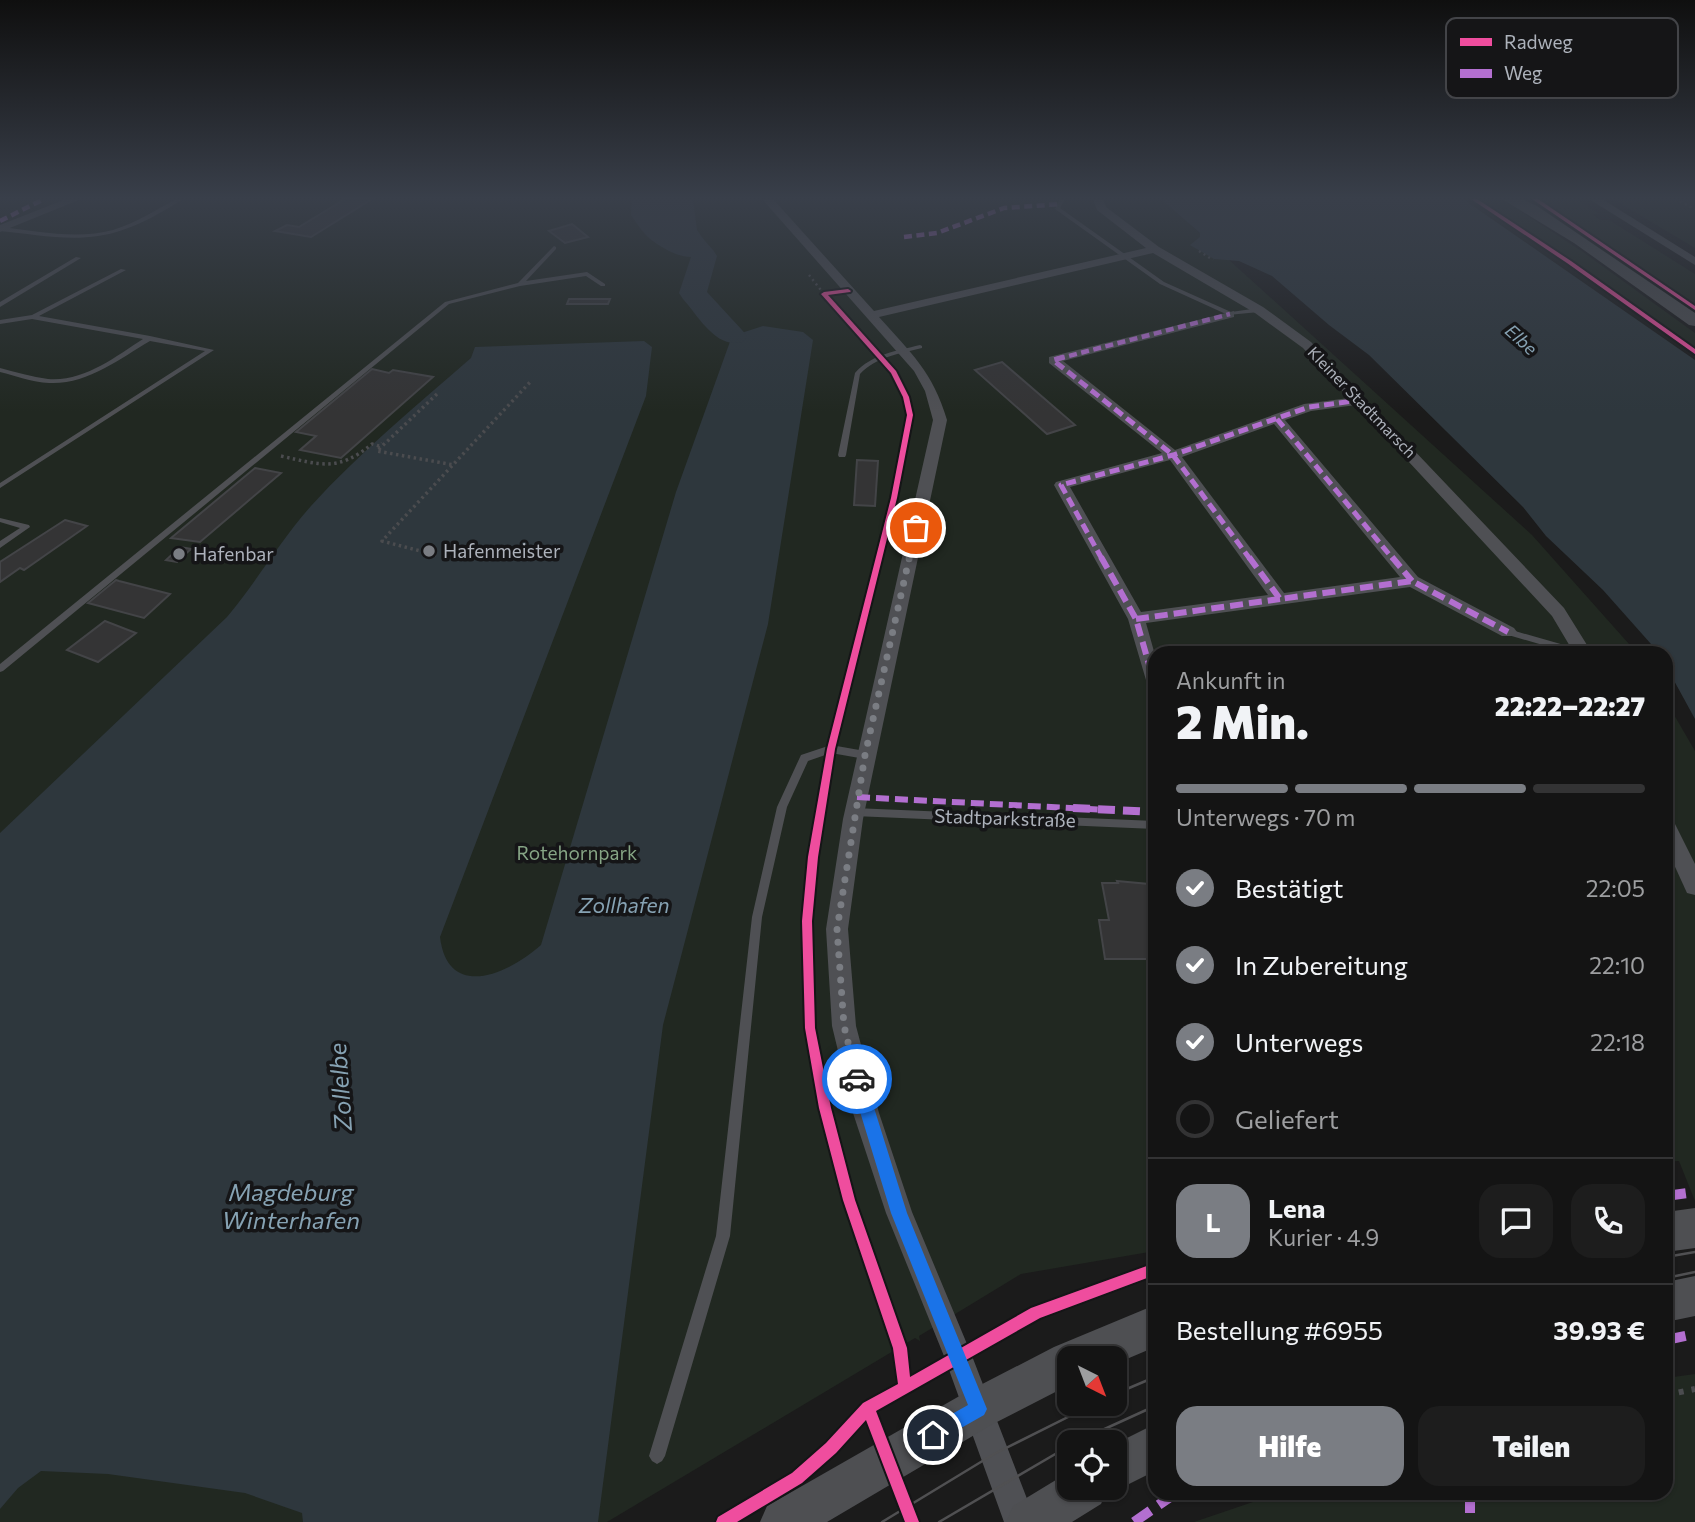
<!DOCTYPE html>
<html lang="de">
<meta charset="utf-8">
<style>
body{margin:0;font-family:Commissioner,sans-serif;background:#1d1d1d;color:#f1f3f6;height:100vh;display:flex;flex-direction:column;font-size:26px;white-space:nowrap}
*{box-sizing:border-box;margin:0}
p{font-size:23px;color:#9d9ea0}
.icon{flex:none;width:38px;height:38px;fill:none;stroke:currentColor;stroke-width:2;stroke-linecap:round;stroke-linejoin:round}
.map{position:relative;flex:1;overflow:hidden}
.panel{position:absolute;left:1148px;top:646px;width:525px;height:854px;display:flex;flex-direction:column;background:#141414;border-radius:21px;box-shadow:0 2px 5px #0004,0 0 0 2px #333334}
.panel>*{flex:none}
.needle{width:46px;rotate:138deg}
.fabs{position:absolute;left:1057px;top:1346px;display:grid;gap:14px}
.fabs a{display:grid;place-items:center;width:70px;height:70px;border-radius:14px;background:#141414;box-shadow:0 2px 5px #0004,0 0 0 2px #333334;font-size:35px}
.pin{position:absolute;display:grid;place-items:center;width:60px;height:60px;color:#fff;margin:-30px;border:4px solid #fff;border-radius:50%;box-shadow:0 2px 7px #0007}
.courier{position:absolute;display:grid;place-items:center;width:70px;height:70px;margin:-35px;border:5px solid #1a73e8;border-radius:50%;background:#fff;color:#222;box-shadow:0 2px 9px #0007}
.headline em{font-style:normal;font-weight:800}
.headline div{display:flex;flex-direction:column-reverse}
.headline{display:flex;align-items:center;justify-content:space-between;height:119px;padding:0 28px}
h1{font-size:46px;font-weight:800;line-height:52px}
.bar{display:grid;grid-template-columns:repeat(4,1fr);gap:10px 7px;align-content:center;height:84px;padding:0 28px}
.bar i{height:9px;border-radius:5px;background:#333334}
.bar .on{background:#7a7d83}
.bar p{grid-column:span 4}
.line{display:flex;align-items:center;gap:18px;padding:0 28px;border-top:2px solid #333334}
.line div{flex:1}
.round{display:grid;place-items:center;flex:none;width:74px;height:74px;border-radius:21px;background:#1d1d1d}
ol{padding:0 28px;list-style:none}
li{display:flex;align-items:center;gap:21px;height:77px}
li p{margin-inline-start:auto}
li .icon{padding:7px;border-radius:50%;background:#7a7d83;color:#fff;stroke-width:4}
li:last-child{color:#9d9ea0}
li i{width:38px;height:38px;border:4px solid #333334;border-radius:50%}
.action{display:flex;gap:14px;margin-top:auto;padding:14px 28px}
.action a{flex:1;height:80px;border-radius:21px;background:#7a7d83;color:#fff;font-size:28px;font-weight:800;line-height:80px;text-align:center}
.action a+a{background:#1d1d1d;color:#f1f3f6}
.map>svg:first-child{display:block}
</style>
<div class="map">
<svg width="1695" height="1522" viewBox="0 0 1695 1522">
<rect width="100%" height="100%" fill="#1b1b1b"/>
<g fill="#212821">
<polygon points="0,199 1162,199 1532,535 1637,653 1155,653 1155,1251 1021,1274 919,1336 920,1341 915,1338 607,1522 0,1522"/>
<polygon points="1476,199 1502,199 1583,252 1695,333 1695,349 1573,261"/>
<polygon points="1537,199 1576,199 1599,214 1593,215 1600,220 1609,220 1695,274 1695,306"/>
<polygon points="1613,199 1695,199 1695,248"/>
<polygon points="1666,701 1695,751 1695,1201 1679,1161 1666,1162"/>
<polygon points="1695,1374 1695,1522 1194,1522 1279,1493 1666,1493 1666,1378"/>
</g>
<g fill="#2e373d">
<path d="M632,199H693L697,230L710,249C694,267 665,251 649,238C642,232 636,222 631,215Z"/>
<polygon points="1161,199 1463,199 1695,360 1695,719 1666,666 1666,653 1659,653 1603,590 1546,536 1523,507 1369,355 1329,325 1272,276 1239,261 1214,259 1190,245 1200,237 1200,233"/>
<path d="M763,326L803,332L813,340L768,624L663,1025L598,1522H303L302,1513L245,1493L108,1474L41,1471L18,1488L0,1509V833L227,617C257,581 280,541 311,506C359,453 417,405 471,358L475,347L644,341L652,347L646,396L440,937C448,1002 510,973 541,945L676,492L732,336Z"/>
</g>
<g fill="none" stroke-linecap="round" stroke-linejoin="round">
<path fill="#2e373d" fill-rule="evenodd" d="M643,199H668L713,250L717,256L707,292L742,330L747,336L742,342C716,349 699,317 683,299L679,293L691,257Z"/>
</g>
<g fill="#343435" stroke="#434447" stroke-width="2">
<polygon points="345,199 372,199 311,237 275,231 287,225 299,227"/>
<polygon points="572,224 588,237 565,243 549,231"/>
<polygon points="569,299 610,299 608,304 567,304"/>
<polygon points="1002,362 1075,425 1047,434 975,370"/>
<polygon points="372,369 389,373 393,370 433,377 341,458 300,450 316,436 296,432"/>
<polygon points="857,460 878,461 875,506 854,505"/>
<polygon points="255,468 281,473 200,542 171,538"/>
<polygon points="65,520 87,526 24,570 20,568 0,582 0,562"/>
<polygon points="180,547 191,549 177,562 166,560"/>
<polygon points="116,580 119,581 170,594 144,618 88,603"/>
<polygon points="105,621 136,633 98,662 67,650"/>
<polygon points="1117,881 1149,884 1155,912 1155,959 1105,959 1099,920 1109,920 1102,883 1118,883"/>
</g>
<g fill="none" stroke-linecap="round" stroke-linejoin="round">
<g stroke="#4b4c4f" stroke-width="2.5" stroke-dasharray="2 3.5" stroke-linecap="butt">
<polyline points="1675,199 1695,209"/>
<polyline points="1199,251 1213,260"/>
<polyline points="809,275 824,294"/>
</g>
<g stroke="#4b4c4f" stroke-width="3.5" stroke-dasharray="2.5 3.5" stroke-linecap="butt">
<polyline points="437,394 377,451 454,465"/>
<path d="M281,456C321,465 338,472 372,444L379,446L382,443"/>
<polyline points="436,555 382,541 532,380"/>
</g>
<polyline stroke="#4b4c4f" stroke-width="6" stroke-dasharray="5 8" stroke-linecap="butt" points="1666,1395 1695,1389"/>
<g fill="#4f5054" fill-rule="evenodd">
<path d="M176,199H183C158,215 128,232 98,236C66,241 32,234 0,231V227C37,231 77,240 113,230C136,223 156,210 176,199Z"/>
<polygon points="1060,199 1065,199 1060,208 1164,282 1231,312 1259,308 1262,310 1259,312 1228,315 1160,284 1055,209"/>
<polygon points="554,246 556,247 556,249 526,281 587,272 605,284 605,286 601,286 586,276 520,286 449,304 3,671 0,672 0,664 445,302 518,283"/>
<polygon points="76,257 81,258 0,307 0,302"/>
<path d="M121,269L126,270L39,316L150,336L214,350L0,488V483L205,351L150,341C119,359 87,385 49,383C32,382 16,376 0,372V368C16,372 32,377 48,379C84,382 115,357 143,339L32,319L0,324V320L32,315Z"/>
<path d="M920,345L922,346V348C900,354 877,356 860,374L846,455L845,457H839L838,455L855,373C872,354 896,351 920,345Z"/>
<polygon points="0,518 29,525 30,527 0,548 0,541 20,528 0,522"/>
<polygon points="1508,629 1585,651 1586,653 1570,653 1505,634 1504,632"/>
<polygon points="831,745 865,751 868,752 870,755 868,758 865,759 831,753 808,761 787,807 762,917 730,1236 665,1456 662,1461 657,1464 652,1461 649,1456 716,1236 752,917 777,807 801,755"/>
<polygon points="854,808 1155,821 1155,829 854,816 850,815 849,812 850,809"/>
</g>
<g fill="#4f5054" fill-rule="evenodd">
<polygon points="66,199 81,199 0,232 0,225"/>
<path d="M762,199H773L874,311L1146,248L1097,210L1093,199H1103L1106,207L1159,247L1263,307L1311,342L1564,608L1592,653H1574L1552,616L1356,405L1311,411L1285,420L1418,577L1514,628L1517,632L1514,636H1502L1410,587L1146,623L1155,655V681L1146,680L1128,619L1054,485L1056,482L1162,453L1049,363V357L1234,311V317L1063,361L1175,450L1304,404L1349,398L1303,348L1255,313L1153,253L879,317C911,353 933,372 947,420L863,819L848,929L856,1026L879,1113L912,1212L972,1356L1036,1522H1004L944,1356L886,1213L853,1113L832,1026L826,929L843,819L933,420L925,391L914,371ZM1274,424L1400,577L1284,593L1182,457ZM1170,460L1268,595L1141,612L1070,487Z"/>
<polygon points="1589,199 1602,199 1695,257 1695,265"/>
<polygon points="1666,818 1673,820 1695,864 1695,895 1687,893 1666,847"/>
</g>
<g fill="#4e4f52" fill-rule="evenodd">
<polygon points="1502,199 1522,199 1537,206 1695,313 1695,326 1689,325 1574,243"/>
<polygon points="1695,1208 1695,1248 1666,1252 1666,1212"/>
<polygon points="1695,1276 1695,1316 1666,1322 1666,1282"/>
<polygon points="1155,1305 1155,1347 1115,1364 1115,1358 1069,1358 1069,1385 993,1424 827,1522 760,1522 767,1506 963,1394 1054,1347"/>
<polygon points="1155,1424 1155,1471 1115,1491 1108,1488 1101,1504 1072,1522 1006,1522 1013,1506 1069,1472 1069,1488 1115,1488 1115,1444"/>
</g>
<g stroke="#505052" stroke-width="2.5">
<polyline points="1666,1257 1695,1252"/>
<polyline points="1666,1278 1695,1272"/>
<polyline points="1115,1394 1155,1377"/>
<polyline points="1076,1442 1155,1406"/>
<polyline points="882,1522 994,1454 1094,1404"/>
<polyline points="939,1522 1069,1446"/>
</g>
<g stroke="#b36fd0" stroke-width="4.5" stroke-dasharray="8 4.5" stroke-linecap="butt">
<polyline points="0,221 44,199"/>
<polyline points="904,237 937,233 1004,208 1061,204"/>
<polyline points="1057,359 1230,314"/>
</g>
<g stroke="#b36fd0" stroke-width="5" stroke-dasharray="10 5" stroke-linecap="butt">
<polyline points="1064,357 1053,360 1173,455 1250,559"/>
<polyline points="1277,419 1393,559"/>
<polyline points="1102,559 1061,485 1173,455 1309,407 1361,400"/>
</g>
<g stroke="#b36fd0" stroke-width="6" stroke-dasharray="13 6" stroke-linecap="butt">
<polyline points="1101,557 1136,619 1152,675"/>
<polyline points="1249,557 1280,599 1412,581 1508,632"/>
<polyline points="1392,557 1412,581"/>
<polyline points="1136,619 1280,599"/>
<polyline points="857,797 1107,810"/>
</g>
<polyline stroke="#b36fd0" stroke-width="8" stroke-dasharray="17 8" stroke-linecap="butt" points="1073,808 1155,812"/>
<g stroke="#b36fd0" stroke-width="10" stroke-dasharray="20 10" stroke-linecap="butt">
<polyline points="1666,1196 1695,1192"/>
<polyline points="1666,1340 1695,1334"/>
<polyline points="1470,1493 1470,1522"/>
<polyline points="1134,1522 1176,1493"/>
</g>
<g stroke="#151517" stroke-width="4">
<g id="cycleway">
<polygon points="1471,199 1477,199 1571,261 1695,349 1695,354 1567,263"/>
<polygon points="1532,199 1538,199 1695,306 1695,310"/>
<polygon points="848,289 851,291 850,292 828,295 896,371 909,397 913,415 897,498 835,749 818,857 812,921 815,1028 831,1108 855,1200 907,1348 910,1377 1031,1308 1155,1263 1155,1275 1040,1318 876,1411 919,1522 905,1522 866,1420 836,1453 802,1483 737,1522 716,1522 718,1517 792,1473 826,1443 863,1403 898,1384 893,1348 843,1200 819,1108 805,1028 802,921 808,857 827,749 891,498 907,415 903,397 891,373 821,294 824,292"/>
</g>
</g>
<use href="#cycleway" fill="#ef4d9e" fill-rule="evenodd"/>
</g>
<linearGradient id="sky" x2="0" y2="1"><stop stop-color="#0f0f0f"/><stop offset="0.48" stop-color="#393f4a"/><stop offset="1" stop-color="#393f4a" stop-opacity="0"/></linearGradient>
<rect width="1695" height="412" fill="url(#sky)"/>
<polygon fill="#1a73e8" points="857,1071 862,1073 865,1079 907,1213 987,1409 984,1415 933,1444 927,1441 924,1435 927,1428 968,1405 891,1213 850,1079 852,1073"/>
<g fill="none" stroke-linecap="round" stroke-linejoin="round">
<polyline stroke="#7a7d83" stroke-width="7" stroke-dasharray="0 12.6" points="857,1079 844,1026 837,929 865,755 916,528"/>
</g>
<g fill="#7a7d83" stroke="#151517" stroke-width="2.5">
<circle cx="429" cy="551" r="7"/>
<circle cx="179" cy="554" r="7"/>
</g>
<g text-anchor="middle" stroke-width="7" stroke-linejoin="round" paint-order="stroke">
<g font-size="16" fill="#adb2bb" stroke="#151517">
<text transform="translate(1362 402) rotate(46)" y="6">Kleiner Stadtmarsch</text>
</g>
<g font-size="18" font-style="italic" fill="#86a2b3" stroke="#151517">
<text transform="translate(1521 340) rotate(42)" y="6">Elbe</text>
</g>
<g font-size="19" fill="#adb2bb" stroke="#151517" text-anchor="start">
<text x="443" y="558">Hafenmeister</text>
<text x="193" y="561">Hafenbar</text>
</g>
<g font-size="19" fill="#adb2bb" stroke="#151517">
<text transform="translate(1005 818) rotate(2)" y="7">Stadtparkstraße</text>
</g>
<g font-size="19" fill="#86a585" stroke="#151517">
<text x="577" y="860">Rotehornpark</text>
</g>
<g font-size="21" font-style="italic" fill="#86a2b3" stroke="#151517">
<text x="624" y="913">Zollhafen</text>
</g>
<g font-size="24" font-style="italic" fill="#86a2b3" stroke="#151517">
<text transform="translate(341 1087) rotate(-94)" y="8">Zollelbe</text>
<text x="291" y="1201">Magdeburg<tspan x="291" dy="28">Winterhafen</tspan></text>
</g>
</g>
<rect x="1446" y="18" width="232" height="80" rx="10" fill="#151517" stroke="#434448" stroke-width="2"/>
<rect x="1460" y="38" width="32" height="8" fill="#ef4d9e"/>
<rect x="1460" y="69" width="32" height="9" fill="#b36fd0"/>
<g font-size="19" fill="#adb2bb">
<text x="1504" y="49">Radweg</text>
<text x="1504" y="80">Weg</text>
</g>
</svg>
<div class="fabs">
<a><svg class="needle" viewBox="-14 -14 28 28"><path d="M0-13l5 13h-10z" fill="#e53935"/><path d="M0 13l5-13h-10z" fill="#9d9ea0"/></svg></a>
<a><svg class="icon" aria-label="locate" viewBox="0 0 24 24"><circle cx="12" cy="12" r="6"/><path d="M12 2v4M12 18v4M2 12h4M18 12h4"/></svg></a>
</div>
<div class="pin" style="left:916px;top:528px;background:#ea580c"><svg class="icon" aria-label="bag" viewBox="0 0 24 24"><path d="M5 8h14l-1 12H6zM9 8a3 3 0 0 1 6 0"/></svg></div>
<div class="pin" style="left:933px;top:1435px;background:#1f2937"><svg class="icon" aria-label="home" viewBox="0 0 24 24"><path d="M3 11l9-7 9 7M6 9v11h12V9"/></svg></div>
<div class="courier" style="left:857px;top:1079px"><svg class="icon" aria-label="car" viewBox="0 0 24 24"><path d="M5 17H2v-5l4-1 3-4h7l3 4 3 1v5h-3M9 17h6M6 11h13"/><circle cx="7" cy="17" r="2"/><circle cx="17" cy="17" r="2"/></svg></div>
<section class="panel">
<div class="headline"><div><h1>2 Min.</h1><p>Ankunft in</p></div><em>22:22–22:27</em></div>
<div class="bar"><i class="on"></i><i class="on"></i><i class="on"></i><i></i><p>Unterwegs · 70 m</p></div>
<ol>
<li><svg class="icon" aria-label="check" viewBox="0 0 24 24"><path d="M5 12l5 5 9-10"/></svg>Bestätigt<p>22:05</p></li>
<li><svg class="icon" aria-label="check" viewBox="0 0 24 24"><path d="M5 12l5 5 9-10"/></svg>In Zubereitung<p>22:10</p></li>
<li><svg class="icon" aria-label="check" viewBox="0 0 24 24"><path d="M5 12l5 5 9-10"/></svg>Unterwegs<p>22:18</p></li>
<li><i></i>Geliefert</li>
</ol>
<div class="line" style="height:126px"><b class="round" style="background:#7a7d83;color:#fff">L</b><div><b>Lena</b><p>Kurier · 4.9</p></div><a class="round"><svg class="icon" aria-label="chat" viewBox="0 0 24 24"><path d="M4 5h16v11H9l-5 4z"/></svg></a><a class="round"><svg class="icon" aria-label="phone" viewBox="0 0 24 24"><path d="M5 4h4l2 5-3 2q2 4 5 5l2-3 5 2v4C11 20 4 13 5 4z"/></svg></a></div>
<div class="line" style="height:91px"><div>Bestellung #6955</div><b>39.93 €</b></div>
<div class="action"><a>Hilfe</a><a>Teilen</a></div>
</section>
</div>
